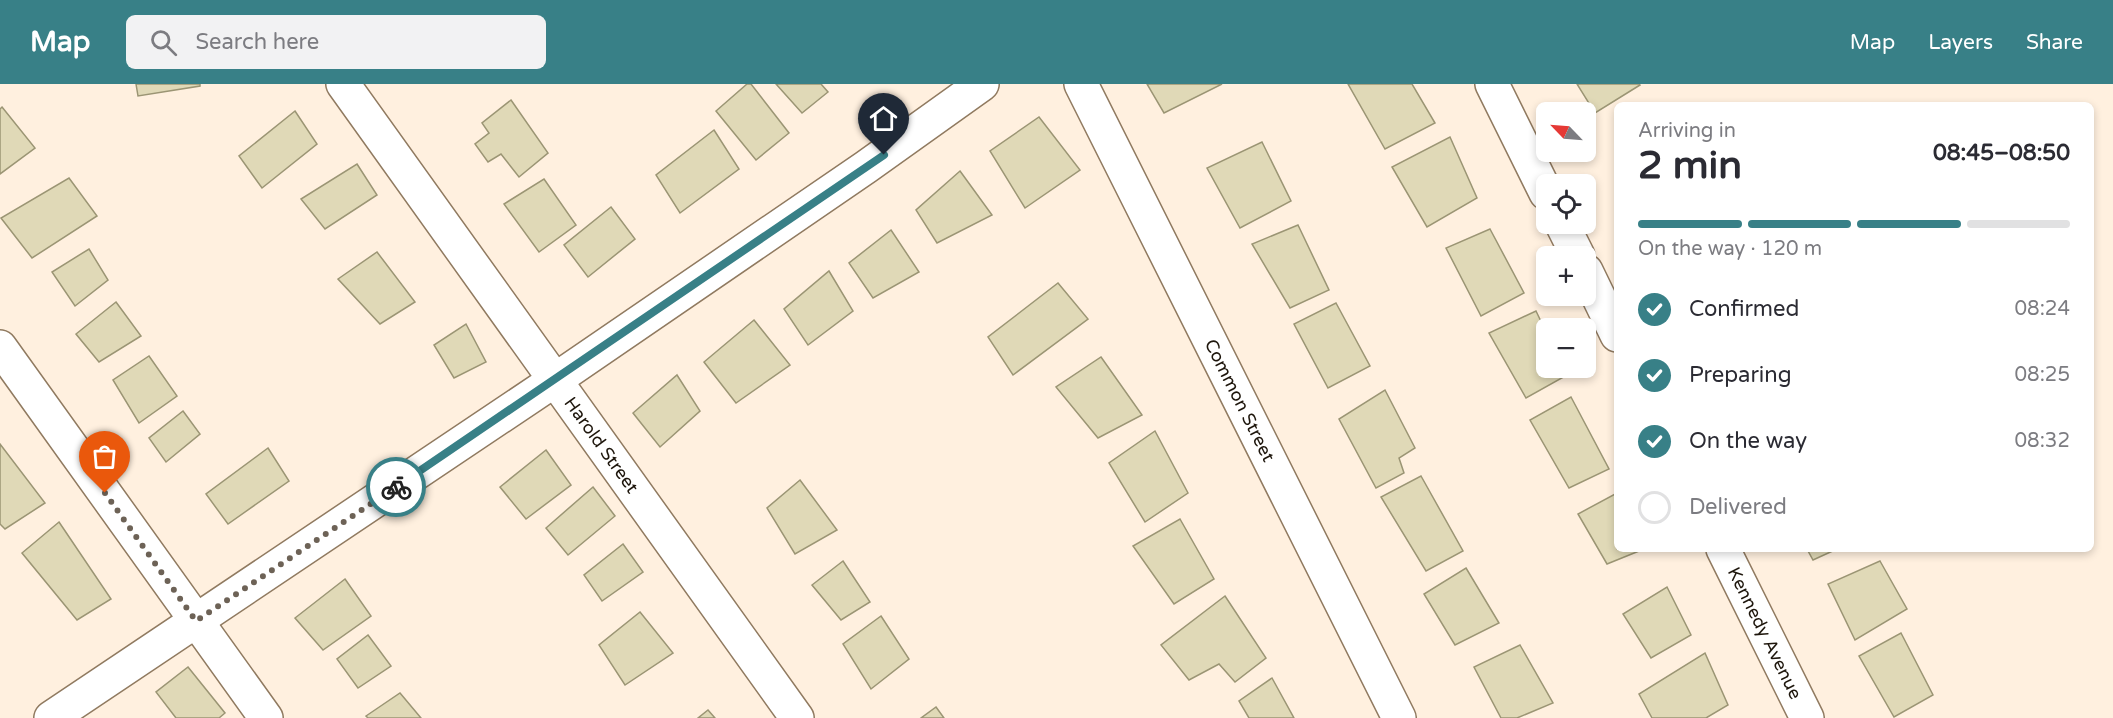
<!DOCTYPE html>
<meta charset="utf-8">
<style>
body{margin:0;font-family:"Varela Round",sans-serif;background:#f2f2f3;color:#2b2b33;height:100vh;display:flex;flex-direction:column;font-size:22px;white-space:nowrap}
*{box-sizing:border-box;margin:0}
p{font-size:20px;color:#7c7c81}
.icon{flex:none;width:33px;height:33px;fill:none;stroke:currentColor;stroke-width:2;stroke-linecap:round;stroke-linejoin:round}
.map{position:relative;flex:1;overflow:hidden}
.drawer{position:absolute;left:1614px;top:18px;width:480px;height:450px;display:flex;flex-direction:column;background:#fff;border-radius:9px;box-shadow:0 3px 9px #0003}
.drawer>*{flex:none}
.needle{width:39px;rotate:295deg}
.buttons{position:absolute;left:1536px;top:18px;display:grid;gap:12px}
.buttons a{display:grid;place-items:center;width:60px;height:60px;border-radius:9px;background:#fff;box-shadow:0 3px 9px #0003;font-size:30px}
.pin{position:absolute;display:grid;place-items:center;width:51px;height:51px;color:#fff;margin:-62px -26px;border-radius:50% 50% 50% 0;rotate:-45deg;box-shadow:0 0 6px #0007}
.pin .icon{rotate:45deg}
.courier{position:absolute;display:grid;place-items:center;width:60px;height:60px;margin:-30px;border:4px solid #388087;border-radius:50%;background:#fff;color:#222;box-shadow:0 2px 8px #0007}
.headline em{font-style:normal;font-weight:800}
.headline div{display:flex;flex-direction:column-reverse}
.headline{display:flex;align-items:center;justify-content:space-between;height:102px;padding:0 24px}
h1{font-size:39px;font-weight:800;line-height:45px}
.bar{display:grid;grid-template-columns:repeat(4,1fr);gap:9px 6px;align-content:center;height:72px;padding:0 24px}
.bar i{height:8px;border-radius:4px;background:#e1e1e2}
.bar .selected{background:#388087}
.bar p{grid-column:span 4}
ol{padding:0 24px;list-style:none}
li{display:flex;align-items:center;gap:18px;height:66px}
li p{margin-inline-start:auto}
li .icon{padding:6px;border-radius:50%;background:#388087;color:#fff;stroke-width:4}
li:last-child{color:#7c7c81}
li i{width:33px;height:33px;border:3px solid #e1e1e2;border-radius:50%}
header{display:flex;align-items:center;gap:36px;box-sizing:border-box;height:84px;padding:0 30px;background:#388087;color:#fff}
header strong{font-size:28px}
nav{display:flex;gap:33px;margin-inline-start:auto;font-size:21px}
.search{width:420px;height:54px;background:#f2f2f3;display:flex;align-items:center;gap:15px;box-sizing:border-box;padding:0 21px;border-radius:9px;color:#7c7c81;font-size:22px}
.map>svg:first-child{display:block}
</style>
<header>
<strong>Map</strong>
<div class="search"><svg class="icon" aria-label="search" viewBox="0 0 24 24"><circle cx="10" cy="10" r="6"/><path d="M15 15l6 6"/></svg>Search here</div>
<nav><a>Map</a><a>Layers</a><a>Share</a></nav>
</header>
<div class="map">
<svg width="2113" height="634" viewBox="0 0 2113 634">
<rect width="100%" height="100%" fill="#fff0df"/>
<g fill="#e0d9b7" stroke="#9b9574" stroke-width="1.5">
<polygon points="136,0 200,0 200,2 138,12"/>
<polygon points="747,0 751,0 789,49 756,76 716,27"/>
<polygon points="776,0 821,0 828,8 802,29"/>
<polygon points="1147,0 1222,0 1164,29"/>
<polygon points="1348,0 1412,0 1435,39 1385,65"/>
<polygon points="1577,0 1639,0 1640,1 1595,29"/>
<polygon points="511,16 548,69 519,93 501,70 488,78 475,60 489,49 482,39"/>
<polygon points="2,23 35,64 0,90 0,25"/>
<polygon points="295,27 317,60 262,104 239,72"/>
<polygon points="1039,33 1080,86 1025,124 990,67"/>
<polygon points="714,46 739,85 680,129 656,91"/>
<polygon points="1450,53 1477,114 1427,143 1392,83"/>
<polygon points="1262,58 1291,117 1240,144 1207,84"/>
<polygon points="357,80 377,111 325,145 301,115"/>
<polygon points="960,87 992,131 937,159 916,126"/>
<polygon points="69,94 97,132 32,174 1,134"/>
<polygon points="544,95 576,141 539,168 504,120"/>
<polygon points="611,123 635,155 588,193 564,161"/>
<polygon points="1298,141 1329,206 1290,224 1252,160"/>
<polygon points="1490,145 1524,209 1481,232 1446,164"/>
<polygon points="891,146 919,188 873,214 849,179"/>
<polygon points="89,165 108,196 75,222 52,188"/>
<polygon points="377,168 415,218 380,240 338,195"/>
<polygon points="829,187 853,227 808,261 784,225"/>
<polygon points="1058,199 1088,235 1013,291 988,253"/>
<polygon points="116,218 141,252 99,278 76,250"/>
<polygon points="1336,219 1370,282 1328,304 1294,240"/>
<polygon points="1536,227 1546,248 1546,284 1566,284 1569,290 1526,314 1489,249"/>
<polygon points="754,236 790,281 736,319 704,278"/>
<polygon points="466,240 486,278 454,294 434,261"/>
<polygon points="149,272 177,312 139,339 113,296"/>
<polygon points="1101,273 1142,331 1098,354 1056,303"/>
<polygon points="677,291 700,327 660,363 633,329"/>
<polygon points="1385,306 1415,364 1399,374 1404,389 1376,404 1339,335"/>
<polygon points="1571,313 1609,385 1569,404 1530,336"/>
<polygon points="183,327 200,350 166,378 149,354"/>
<polygon points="1155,347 1188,409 1145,438 1109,379"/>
<polygon points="0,360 45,419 5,445 0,440"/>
<polygon points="268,364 289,397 228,440 206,410"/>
<polygon points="546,366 571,401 526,435 500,403"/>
<polygon points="1421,392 1463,467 1426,487 1381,413"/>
<polygon points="800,396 837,446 795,470 767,424"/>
<polygon points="593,403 615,432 568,471 546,444"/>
<polygon points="1617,409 1617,465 1644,465 1607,480 1578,430"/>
<polygon points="1180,435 1214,495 1174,520 1133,462"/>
<polygon points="59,438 111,515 77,536 22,469"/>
<polygon points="623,460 643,488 602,517 584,491"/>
<polygon points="1807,465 1837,465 1813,476"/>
<polygon points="843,477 870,518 841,536 812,501"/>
<polygon points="1880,477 1907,525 1855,556 1828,500"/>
<polygon points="1466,484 1499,539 1455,561 1424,510"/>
<polygon points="345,495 371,532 323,566 295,534"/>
<polygon points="1667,503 1691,551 1651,574 1623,530"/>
<polygon points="1225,512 1266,574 1235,598 1219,580 1189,596 1161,561"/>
<polygon points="640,528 673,569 625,601 599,561"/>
<polygon points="881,532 909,575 871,605 843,560"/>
<polygon points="1901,549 1933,611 1894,633 1859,572"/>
<polygon points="368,551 391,582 358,604 337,575"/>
<polygon points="1520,561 1553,619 1517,634 1501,634 1474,583"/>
<polygon points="1705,569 1728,621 1706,634 1652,634 1639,610"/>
<polygon points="188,583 225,629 219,634 176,634 156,608"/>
<polygon points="1272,594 1294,634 1249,634 1239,617"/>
<polygon points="400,609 421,634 368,634 366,632"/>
<polygon points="936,623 944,634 921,634"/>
<polygon points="708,626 715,634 698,634"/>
</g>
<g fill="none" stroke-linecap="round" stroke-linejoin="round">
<g stroke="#907a60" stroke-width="36">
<g id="minor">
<path id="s1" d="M343,0L797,634"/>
<path id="s2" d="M1081,0L1399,634"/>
<polyline points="1492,0 1546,109"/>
<polyline points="1562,140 1578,172"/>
<polyline points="1586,187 1617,251"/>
<polyline points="0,263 266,634"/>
<path id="s3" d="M1723,465L1807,634"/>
<polyline points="51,634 555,296 866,83 982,0"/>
</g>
</g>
<use href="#minor" stroke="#fff" stroke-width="33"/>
</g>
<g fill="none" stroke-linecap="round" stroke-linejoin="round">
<polyline stroke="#6d6256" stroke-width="6" stroke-dasharray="0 10.8" points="105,409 196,537 396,403"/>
<polyline stroke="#388087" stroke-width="8" points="396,403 884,71"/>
</g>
<g text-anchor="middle" stroke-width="6" stroke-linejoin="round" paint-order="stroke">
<g font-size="18" fill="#1e160c" stroke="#fff">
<text dy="6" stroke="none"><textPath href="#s2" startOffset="354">Common Street</textPath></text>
<text dy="6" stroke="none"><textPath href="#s1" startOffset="444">Harold Street</textPath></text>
<text dy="6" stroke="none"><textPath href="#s3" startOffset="94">Kennedy Avenue</textPath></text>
</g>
</g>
</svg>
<div class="buttons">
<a><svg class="needle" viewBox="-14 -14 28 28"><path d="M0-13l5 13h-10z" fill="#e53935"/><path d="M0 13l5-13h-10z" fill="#7c7c81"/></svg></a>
<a><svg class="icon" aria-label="locate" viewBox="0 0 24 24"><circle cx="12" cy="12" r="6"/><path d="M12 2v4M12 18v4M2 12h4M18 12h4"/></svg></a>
<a>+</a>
<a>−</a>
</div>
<div class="pin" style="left:105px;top:409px;background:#ea580c"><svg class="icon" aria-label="bag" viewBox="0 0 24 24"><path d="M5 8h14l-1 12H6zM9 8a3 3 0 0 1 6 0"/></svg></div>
<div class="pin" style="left:884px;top:71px;background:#1f2937"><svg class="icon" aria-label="home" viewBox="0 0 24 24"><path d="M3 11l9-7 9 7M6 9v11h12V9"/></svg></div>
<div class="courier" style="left:396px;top:403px"><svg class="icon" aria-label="bike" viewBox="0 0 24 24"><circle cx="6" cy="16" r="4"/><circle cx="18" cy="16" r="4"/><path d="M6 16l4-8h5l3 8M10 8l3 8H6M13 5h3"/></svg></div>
<section class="drawer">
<div class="headline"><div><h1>2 min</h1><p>Arriving in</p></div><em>08:45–08:50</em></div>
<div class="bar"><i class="selected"></i><i class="selected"></i><i class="selected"></i><i></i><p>On the way · 120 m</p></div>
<ol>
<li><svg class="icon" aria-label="check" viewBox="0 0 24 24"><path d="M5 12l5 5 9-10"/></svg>Confirmed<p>08:24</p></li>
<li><svg class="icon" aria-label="check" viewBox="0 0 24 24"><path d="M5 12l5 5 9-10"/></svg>Preparing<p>08:25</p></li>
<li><svg class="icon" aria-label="check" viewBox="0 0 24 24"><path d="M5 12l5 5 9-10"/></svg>On the way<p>08:32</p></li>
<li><i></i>Delivered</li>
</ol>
</section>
</div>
